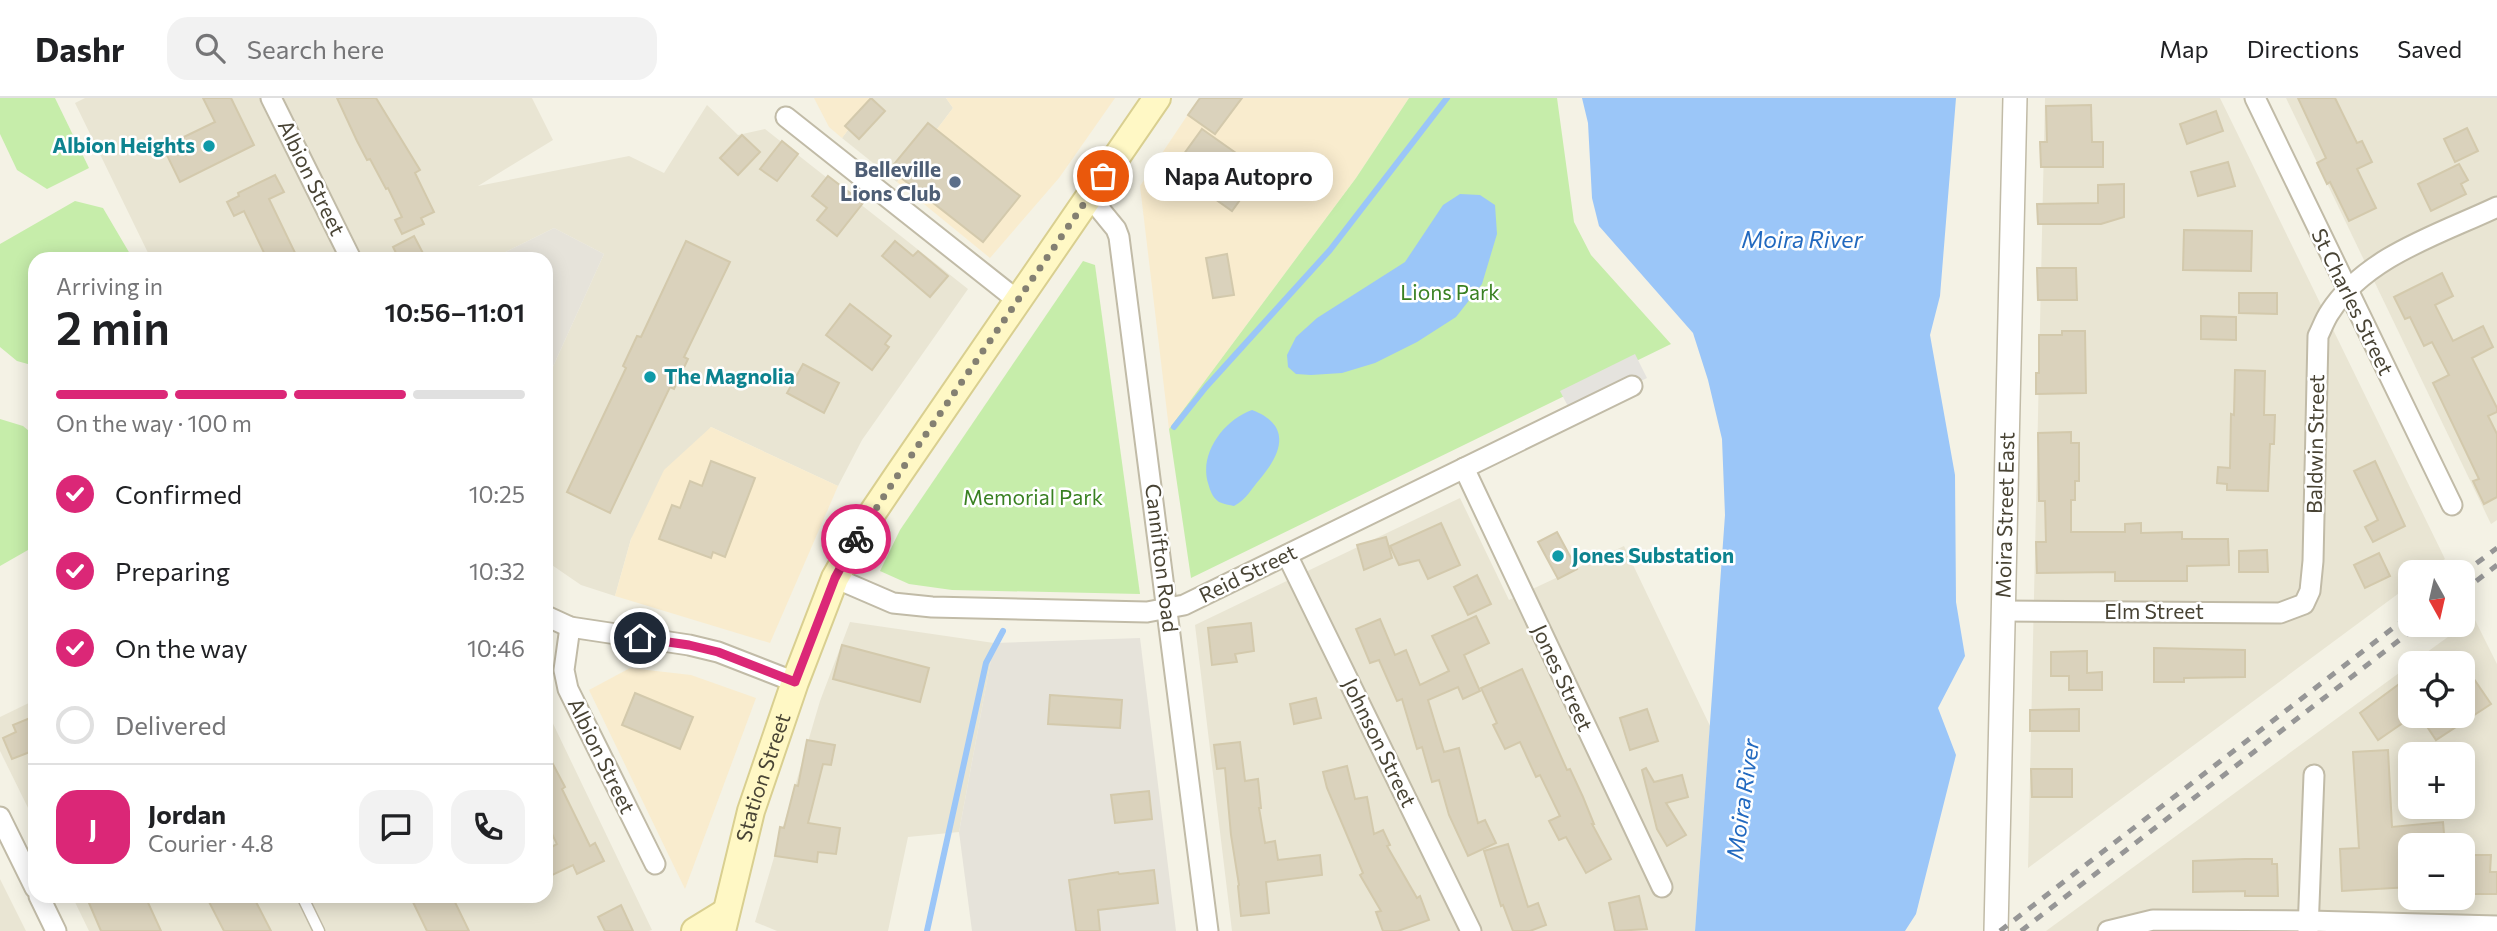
<!DOCTYPE html>
<meta charset="utf-8">
<style>
body{margin:0;font-family:Commissioner,sans-serif;background:#f2f2f2;color:#202124;height:100vh;display:flex;flex-direction:column;font-size:26px;white-space:nowrap}
*{box-sizing:border-box;margin:0}
p{font-size:23px;color:#757577}
.icon{flex:none;width:38px;height:38px;fill:none;stroke:currentColor;stroke-width:2;stroke-linecap:round;stroke-linejoin:round}
.map{position:relative;flex:1;overflow:hidden}
.drawer{position:absolute;left:28px;top:154px;width:525px;height:651px;display:flex;flex-direction:column;background:#fff;border-radius:21px;box-shadow:0 4px 18px #0003}
.drawer>*{flex:none}
.needle{width:46px;rotate:172deg}
.tools{position:absolute;left:2398px;top:462px;display:grid;gap:14px}
.tools a{display:grid;place-items:center;width:77px;height:77px;border-radius:14px;background:#fff;box-shadow:0 4px 18px #0003;font-size:35px}
.pin{position:absolute;display:grid;place-items:center;width:60px;height:60px;color:#fff;margin:-30px;border:4px solid #fff;border-radius:50%;box-shadow:0 2px 7px #0007}
.courier{position:absolute;display:grid;place-items:center;width:70px;height:70px;margin:-35px;border:5px solid #db2777;border-radius:50%;background:#fff;color:#222;box-shadow:0 2px 9px #0007}
.bubble{position:absolute;height:49px;border-radius:21px;background:#fff;box-shadow:0 4px 18px #0003;font-size:23px;font-weight:600;line-height:49px;text-align:center}
.headline em{font-style:normal;font-weight:600}
.headline div{display:flex;flex-direction:column-reverse}
.headline{display:flex;align-items:center;justify-content:space-between;height:119px;padding:0 28px}
h1{font-size:46px;font-weight:600;line-height:52px}
.bar{display:grid;grid-template-columns:repeat(4,1fr);gap:10px 7px;align-content:center;height:84px;padding:0 28px}
.bar i{height:9px;border-radius:5px;background:#e0e0e0}
.bar .selected{background:#db2777}
.bar p{grid-column:span 4}
.line{display:flex;align-items:center;gap:18px;padding:0 28px;border-top:2px solid #e0e0e0}
.line div{flex:1}
.round{display:grid;place-items:center;flex:none;width:74px;height:74px;border-radius:21px;background:#f2f2f2}
ol{padding:0 28px;list-style:none}
li{display:flex;align-items:center;gap:21px;height:77px}
li p{margin-inline-start:auto}
li .icon{padding:7px;border-radius:50%;background:#db2777;color:#fff;stroke-width:4}
li:last-child{color:#757577}
li i{width:38px;height:38px;border:4px solid #e0e0e0;border-radius:50%}
header{display:flex;align-items:center;gap:42px;box-sizing:border-box;height:98px;padding:0 35px;background:#fff;border-bottom:2px solid #e0e0e0}
header strong{font-size:33px}
nav{display:flex;gap:38px;margin-inline-start:auto;font-size:24px}
.search{width:490px;height:63px;background:#f2f2f2;display:flex;align-items:center;gap:18px;box-sizing:border-box;padding:0 24px;border-radius:21px;color:#757577;font-size:26px}
.map>svg:first-child{display:block}
</style>
<header>
<strong>Dashr</strong>
<div class="search"><svg class="icon" aria-label="search" viewBox="0 0 24 24"><circle cx="10" cy="10" r="6"/><path d="M15 15l6 6"/></svg>Search here</div>
<nav><a>Map</a><a>Directions</a><a>Saved</a></nav>
</header>
<div class="map">
<svg width="2497" height="833" viewBox="0 0 2497 833">
<rect width="100%" height="100%" fill="#f4f2e5"/>
<g fill="#e9e5d3" fill-rule="evenodd">
<polygon points="85,0 532,0 553,42 478,88 629,58 664,75 707,7 738,37 765,31 968,191 862,342 838,388 711,329 631,441 615,498 581,487 546,463 546,284 604,156 554,130 491,161 151,161 75,5"/>
<polygon points="872,0 946,0 953,10 897,84 842,40"/>
<polygon points="2045,0 2220,0 2445,461 2427,474 2410,474 2410,487 2028,770"/>
<polygon points="2286,0 2497,0 2497,422 2491,426"/>
<polygon points="1460,400 1509,502 1624,448 1710,628 1695,833 1232,833 1195,527"/>
<path d="M2474,520L2497,566V833H2046L2410,567V618H2462V565H2412ZM2410,656H2462V709H2410ZM2410,747H2462V800H2410Z"/>
<polygon points="850,524 994,545 959,734 908,739 888,833 777,833 755,824 820,603"/>
<polygon points="35,602 35,724 0,653 0,619"/>
<polygon points="546,611 652,832 649,833 89,833 72,798 546,798"/>
<polygon points="0,781 26,833 0,833"/>
</g>
<g fill="#f9ecce">
<polygon points="814,0 872,0 842,40 829,29"/>
<polygon points="946,0 1115,0 1059,80 990,160 897,84 953,10"/>
<polygon points="1199,0 1409,0 1356,80 1169,331 1140,88"/>
<polygon points="711,329 838,388 770,545 615,498 631,441 664,372"/>
<polygon points="630,570 691,577 756,600 685,791 589,592"/>
</g>
<g fill="#e6e3da">
<polygon points="554,130 604,156 546,284 546,161 491,161"/>
<polygon points="1140,540 1176,833 972,833 959,734 994,545"/>
</g>
<g fill="#c6edaa">
<polygon points="0,0 55,0 89,70 47,91 17,72 0,36"/>
<polygon points="1409,0 1557,0 1574,124 1591,157 1671,246 1191,480 1169,331 1356,80"/>
<polygon points="75,103 103,110 133,161 35,161 35,268 17,263 0,249 0,146"/>
<polygon points="1083,163 1095,167 1140,496 952,492 909,486 880,473 900,432"/>
<polygon points="0,321 23,328 35,338 35,448 0,468"/>
</g>
<polygon fill="#e5e3de" points="1635,256 1647,280 1572,316 1560,293"/>
<g fill="#9bc6f8">
<polygon points="1582,0 1956,0 1940,198 1930,237 1955,377 1956,504 1965,558 1938,610 1956,657 1916,816 1905,833 1695,833 1725,417 1722,341 1708,282 1693,235 1599,128 1592,100 1588,25"/>
<polygon points="1460,96 1480,97 1495,107 1497,136 1482,186 1456,219 1417,244 1375,265 1342,275 1311,277 1296,276 1288,269 1287,257 1296,239 1317,220 1405,164 1443,107"/>
<path d="M1252,312C1292,327 1282,355 1260,381C1251,391 1247,401 1234,408C1230,407 1223,406 1219,404C1212,399 1210,392 1208,385C1199,355 1224,322 1252,312Z"/>
</g>
<g fill="none" stroke-linecap="round" stroke-linejoin="round">
<g stroke="#9bc6f8" stroke-width="6">
<polyline points="1174,329 1206,289 1330,152 1447,0"/>
<polyline points="927,833 986,565 1003,533"/>
</g>
</g>
<g fill="#dad2bc" stroke="#d3c9ac" stroke-width="2">
<polygon points="203,0 231,0 254,47 180,84 163,49 215,24"/>
<polygon points="337,0 376,0 420,72 415,75 434,114 421,120 424,126 402,136 395,122 402,119 388,90 386,91 370,61 367,62 357,43"/>
<polygon points="871,0 885,13 859,41 845,28"/>
<polygon points="1200,0 1242,0 1215,36 1188,17"/>
<polygon points="2298,0 2335,0 2357,45 2362,43 2372,64 2357,71 2376,110 2349,123 2330,84 2327,86 2317,65 2326,60"/>
<polygon points="2091,7 2092,44 2103,44 2103,69 2041,69 2040,44 2047,44 2046,8"/>
<polygon points="2216,13 2223,33 2187,46 2180,26"/>
<polygon points="928,25 1020,98 983,144 890,71"/>
<polygon points="2467,30 2478,53 2455,64 2444,41"/>
<polygon points="1202,31 1243,60 1237,68 1255,81 1232,113 1173,71"/>
<polygon points="742,37 760,54 738,77 720,60"/>
<polygon points="782,43 798,56 777,83 760,71"/>
<polygon points="2228,64 2235,88 2198,98 2191,74"/>
<polygon points="2459,66 2468,82 2461,86 2466,96 2431,113 2418,86"/>
<polygon points="275,77 284,94 269,101 298,161 267,161 244,113 234,118 227,104 239,98 238,95"/>
<polygon points="828,78 863,105 837,138 817,122 827,110 812,98"/>
<polygon points="2124,86 2124,119 2101,126 2038,126 2037,106 2098,105 2098,87"/>
<polygon points="2184,132 2252,133 2251,173 2183,172"/>
<polygon points="414,138 426,161 399,161 393,149"/>
<polygon points="686,143 730,164 684,259 688,261 674,291 670,289 610,415 567,394 626,270 623,268 637,238 641,239"/>
<polygon points="895,143 913,158 918,153 948,178 930,199 882,158"/>
<polygon points="1227,156 1234,197 1213,200 1206,160"/>
<polygon points="2037,170 2076,170 2077,202 2038,202"/>
<polygon points="2442,175 2453,198 2435,207 2453,243 2483,228 2493,249 2472,260 2497,310 2497,314 2488,318 2497,336 2497,399 2484,406 2473,383 2479,381 2433,285 2449,277 2432,244 2424,248 2410,219 2405,221 2394,199"/>
<polygon points="2239,195 2277,195 2277,216 2239,215"/>
<polygon points="850,206 891,238 885,246 889,249 872,272 826,237"/>
<polygon points="2201,218 2236,219 2236,242 2201,241"/>
<polygon points="2062,233 2085,233 2086,295 2036,296 2036,275 2039,275 2039,237 2062,237"/>
<polygon points="803,266 839,285 824,315 787,295"/>
<polygon points="2235,272 2265,273 2264,317 2275,317 2274,346 2270,346 2268,393 2227,392 2227,386 2217,385 2218,369 2230,370 2231,316 2234,317"/>
<polygon points="2071,334 2071,345 2079,345 2079,383 2075,383 2075,402 2071,402 2071,434 2125,434 2125,426 2141,425 2141,435 2182,434 2182,441 2228,441 2229,467 2187,468 2187,483 2115,483 2115,474 2037,475 2036,444 2046,444 2045,403 2039,403 2038,335"/>
<polygon points="711,363 755,380 725,459 713,454 711,460 659,441 672,407 680,410 690,383 702,388"/>
<polygon points="2375,363 2405,428 2373,444 2365,429 2378,422 2354,373"/>
<polygon points="1441,425 1460,467 1428,481 1419,462 1399,467 1390,448"/>
<polygon points="1557,434 1577,471 1558,481 1538,444"/>
<polygon points="1386,439 1392,460 1364,472 1357,447"/>
<polygon points="2267,452 2268,474 2239,474 2239,453"/>
<polygon points="2379,455 2390,478 2365,490 2354,467"/>
<polygon points="1477,477 1491,506 1468,517 1454,489"/>
<polygon points="1476,518 1489,545 1464,557 1480,593 1463,601 1458,589 1428,602 1444,654 1459,650 1478,725 1485,722 1496,745 1468,758 1449,717 1439,682 1432,684 1422,649 1417,651 1402,601 1397,603 1379,562 1370,565 1356,531 1380,521 1395,557 1406,552 1420,587 1449,573 1432,538"/>
<polygon points="1251,525 1254,553 1235,556 1237,564 1212,567 1208,530"/>
<polygon points="842,547 929,570 920,604 833,581"/>
<polygon points="2154,550 2245,552 2245,579 2184,580 2184,584 2154,584"/>
<polygon points="2087,553 2087,575 2102,574 2102,592 2069,592 2069,578 2051,578 2051,554"/>
<polygon points="1522,571 1567,672 1570,671 1583,699 1594,726 1592,726 1611,761 1586,775 1566,739 1559,742 1549,723 1560,718 1540,677 1536,679 1520,644 1505,651 1493,627 1497,625 1481,590"/>
<polygon points="2410,578 2410,620 2378,642 2360,615"/>
<polygon points="2474,581 2491,606 2436,642 2420,618 2462,618 2462,589"/>
<polygon points="635,595 693,619 680,651 622,627"/>
<polygon points="1050,597 1122,602 1120,630 1048,626"/>
<polygon points="1316,600 1321,620 1294,626 1290,606"/>
<polygon points="1647,611 1658,643 1630,652 1620,620"/>
<polygon points="2079,611 2079,633 2030,633 2030,612"/>
<polygon points="35,618 35,652 12,661 3,640 16,634 13,627"/>
<polygon points="807,642 835,647 831,667 823,666 808,725 840,730 836,756 818,754 817,764 775,758 780,729 784,730 795,687 798,688"/>
<polygon points="1240,644 1245,683 1258,681 1261,710 1259,710 1265,745 1275,743 1278,762 1320,757 1322,777 1266,784 1269,815 1241,818 1238,788 1239,787 1231,737 1225,670 1217,671 1214,647"/>
<polygon points="2388,652 2392,729 2443,724 2445,747 2410,747 2410,789 2342,793 2340,751 2359,750 2353,654"/>
<polygon points="546,653 565,689 562,691 590,748 595,745 604,763 577,776 573,767 546,780 546,752 557,746 546,724"/>
<polygon points="1347,668 1355,701 1367,699 1374,736 1383,732 1390,747 1387,748 1417,800 1420,798 1429,822 1398,833 1383,833 1376,814 1381,813 1360,777 1363,775 1327,690 1323,674"/>
<polygon points="1646,670 1654,684 1682,677 1688,699 1666,705 1686,737 1667,748 1657,731 1642,672"/>
<polygon points="2031,671 2072,671 2072,699 2032,699"/>
<polygon points="1149,693 1152,721 1115,725 1111,697"/>
<polygon points="1508,746 1528,809 1538,805 1546,827 1530,833 1513,833 1503,807 1501,808 1484,753"/>
<polygon points="2468,757 2491,757 2490,774 2497,774 2497,796 2468,796"/>
<polygon points="2245,761 2272,761 2272,766 2277,766 2278,798 2245,798 2245,793 2193,794 2193,763"/>
<polygon points="1154,772 1158,805 1098,812 1100,833 1076,833 1069,782 1118,774 1119,776"/>
<polygon points="86,798 145,798 161,833 101,833"/>
<polygon points="206,798 253,798 271,833 224,833"/>
<polygon points="410,798 452,798 469,833 427,833"/>
<polygon points="1639,798 1647,831 1615,833 1609,805"/>
<polygon points="621,807 633,833 605,833 598,819"/>
</g>
<g fill="none" stroke-linecap="round" stroke-linejoin="round">
<g stroke="#c1bba7" stroke-width="13">
<polyline id="service" points="302,798 319,833"/>
</g>
<g stroke="#c1bba7" stroke-width="23">
<g id="minor">
<polyline points="271,0 351,161"/>
<polyline points="2255,0 2452,407"/>
<polyline points="786,19 1017,202"/>
<polyline points="1089,98 1116,131 1119,139 1208,833"/>
<polyline points="1464,370 1662,789"/>
<polyline points="1287,457 1471,833"/>
<polyline points="835,480 893,505 932,509 1147,514 1184,507 1632,288"/>
<path d="M2003,513L2280,515L2304,506L2310,493L2313,463L2318,238C2322,230 2325,221 2330,214C2366,158 2440,136 2497,109"/>
<polyline points="546,518 570,529 689,547 718,554 795,584"/>
<polyline points="570,529 564,572 568,591 655,766"/>
<polyline points="0,719 35,790"/>
<polyline points="39,798 56,833"/>
<polyline points="2108,833 2153,822 2309,823 2497,828"/>
<polyline points="2308,833 2314,677"/>
</g>
</g>
<g stroke="#c1bba7" stroke-width="26">
<g id="tertiary">
<path id="s1" d="M1996,833L2015,0"/>
</g>
</g>
<g stroke="#d9cf90" stroke-width="30">
<g id="secondary">
<polyline points="695,833 726,814"/>
<path id="s2" d="M722,833L751,713L795,584L835,480L869,420L898,377L1157,0"/>
</g>
</g>
<use href="#service" stroke="#fff" stroke-width="10"/>
<use href="#minor" stroke="#fff" stroke-width="19"/>
<use href="#tertiary" stroke="#fff" stroke-width="23"/>
<use href="#secondary" stroke="#fff8c5" stroke-width="26"/>
<g stroke="#969696" stroke-width="5" stroke-dasharray="9 9" stroke-linecap="butt">
<polyline points="2462,476 2497,450"/>
<polyline points="2462,494 2497,467"/>
<polyline points="2000,833 2410,517"/>
<polyline points="2021,833 2419,527"/>
</g>
</g>
<g fill="none" stroke-linecap="round" stroke-linejoin="round">
<polyline stroke="#848072" stroke-width="7" stroke-dasharray="0 12.6" points="856,441 898,377 1103,78"/>
<polyline stroke="#db2777" stroke-width="9" points="640,540 689,547 718,554 795,584 835,480 856,441"/>
</g>
<g fill="#0f9aa8" stroke="#fff" stroke-width="2.5">
<circle cx="209" cy="48" r="7"/>
<circle cx="650" cy="279" r="7"/>
<circle cx="1558" cy="458" r="7"/>
</g>
<circle fill="#5c6f8a" stroke="#fff" stroke-width="2.5" cx="955" cy="84" r="7"/>
<g text-anchor="middle" stroke-width="5" stroke-linejoin="round" paint-order="stroke">
<g font-size="21" font-weight="bold" fill="#0d838f" stroke="#fff" text-anchor="start">
<text x="195" y="55" text-anchor="end">Albion Heights</text>
<text x="664" y="286">The Magnolia</text>
<text x="1572" y="465">Jones Substation</text>
</g>
<g font-size="21" font-weight="bold" fill="#4e5e75" stroke="#fff" text-anchor="end">
<text x="941" y="79">Belleville<tspan x="941" dy="24">Lions Club</tspan></text>
</g>
<g font-size="21" fill="#484334" stroke="#fff">
<text transform="translate(311 80) rotate(64)" y="7">Albion Street</text>
<text transform="translate(2352 204) rotate(64)" y="7">St Charles Street</text>
<text transform="translate(2316 346) rotate(-89)" y="7">Baldwin Street</text>
<text dy="7" stroke="none"><textPath href="#s1" startOffset="416">Moira Street East</textPath></text>
<text transform="translate(1161 460) rotate(83)" y="7">Cannifton Road</text>
<text transform="translate(1248 476) rotate(-26)" y="7">Reid Street</text>
<text x="2154" y="521">Elm Street</text>
<text transform="translate(1562 580) rotate(65)" y="7">Jones Street</text>
<text transform="translate(1379 645) rotate(64)" y="7">Johnson Street</text>
<text transform="translate(601 658) rotate(64)" y="7">Albion Street</text>
<text dy="7" stroke="none"><textPath href="#s2" startOffset="159">Station Street</textPath></text>
</g>
<g font-size="21" fill="#398021" stroke="#fff">
<text x="1450" y="202">Lions Park</text>
<text x="1033" y="407">Memorial Park</text>
</g>
<g font-size="23" font-style="italic" fill="#2269bf" stroke="#fff">
<text x="1802" y="150">Moira River</text>
<text transform="translate(1743 701) rotate(-82)" y="8">Moira River</text>
</g>
</g>
</svg>
<div class="tools">
<a><svg class="needle" viewBox="-14 -14 28 28"><path d="M0-13l5 13h-10z" fill="#e53935"/><path d="M0 13l5-13h-10z" fill="#757577"/></svg></a>
<a><svg class="icon" aria-label="locate" viewBox="0 0 24 24"><circle cx="12" cy="12" r="6"/><path d="M12 2v4M12 18v4M2 12h4M18 12h4"/></svg></a>
<a>+</a>
<a>−</a>
</div>
<div class="pin" style="left:1103px;top:78px;background:#ea580c"><svg class="icon" aria-label="bag" viewBox="0 0 24 24"><path d="M5 8h14l-1 12H6zM9 8a3 3 0 0 1 6 0"/></svg></div>
<div class="pin" style="left:640px;top:540px;background:#1f2937"><svg class="icon" aria-label="home" viewBox="0 0 24 24"><path d="M3 11l9-7 9 7M6 9v11h12V9"/></svg></div>
<div class="courier" style="left:856px;top:441px"><svg class="icon" aria-label="bike" viewBox="0 0 24 24"><circle cx="6" cy="16" r="4"/><circle cx="18" cy="16" r="4"/><path d="M6 16l4-8h5l3 8M10 8l3 8H6M13 5h3"/></svg></div>
<div class="bubble" style="left:1144px;top:54px;width:189px">Napa Autopro</div>
<section class="drawer">
<div class="headline"><div><h1>2 min</h1><p>Arriving in</p></div><em>10:56–11:01</em></div>
<div class="bar"><i class="selected"></i><i class="selected"></i><i class="selected"></i><i></i><p>On the way · 100 m</p></div>
<ol>
<li><svg class="icon" aria-label="check" viewBox="0 0 24 24"><path d="M5 12l5 5 9-10"/></svg>Confirmed<p>10:25</p></li>
<li><svg class="icon" aria-label="check" viewBox="0 0 24 24"><path d="M5 12l5 5 9-10"/></svg>Preparing<p>10:32</p></li>
<li><svg class="icon" aria-label="check" viewBox="0 0 24 24"><path d="M5 12l5 5 9-10"/></svg>On the way<p>10:46</p></li>
<li><i></i>Delivered</li>
</ol>
<div class="line" style="height:126px"><b class="round" style="background:#db2777;color:#fff">J</b><div><b>Jordan</b><p>Courier · 4.8</p></div><a class="round"><svg class="icon" aria-label="chat" viewBox="0 0 24 24"><path d="M4 5h16v11H9l-5 4z"/></svg></a><a class="round"><svg class="icon" aria-label="phone" viewBox="0 0 24 24"><path d="M5 4h4l2 5-3 2q2 4 5 5l2-3 5 2v4C11 20 4 13 5 4z"/></svg></a></div>
</section>
</div>
